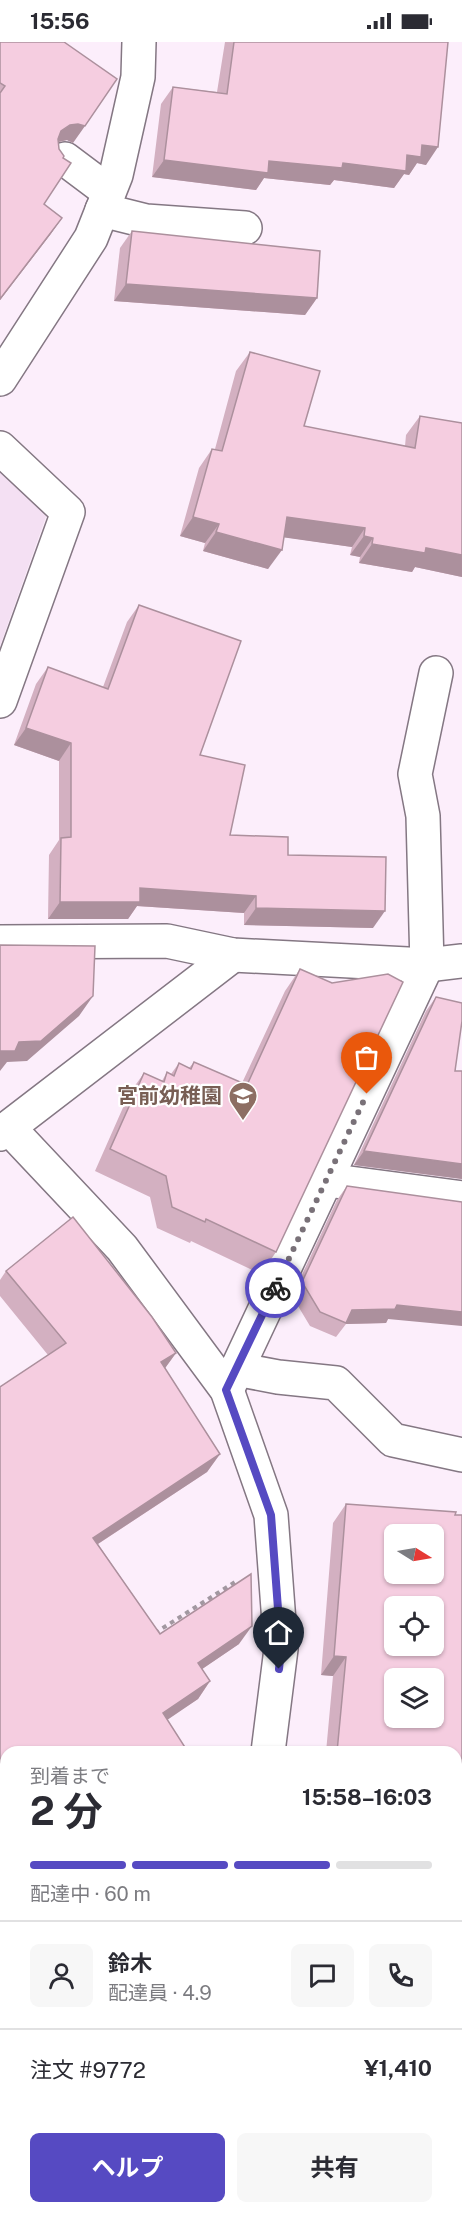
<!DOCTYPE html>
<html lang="ja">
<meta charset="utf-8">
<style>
body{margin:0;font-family:"Public Sans","Noto Sans JP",sans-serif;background:#f7f7f7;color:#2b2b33;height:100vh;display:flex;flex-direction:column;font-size:22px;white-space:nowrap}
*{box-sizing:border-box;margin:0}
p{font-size:20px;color:#7c7c81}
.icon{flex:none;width:33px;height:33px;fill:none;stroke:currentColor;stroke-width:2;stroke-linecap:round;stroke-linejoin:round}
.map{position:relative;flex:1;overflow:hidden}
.side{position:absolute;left:0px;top:1704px;width:462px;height:468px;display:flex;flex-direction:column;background:#fff;border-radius:18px 18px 0 0;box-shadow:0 2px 4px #0004}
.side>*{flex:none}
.needle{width:39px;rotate:101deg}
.buttons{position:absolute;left:384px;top:1482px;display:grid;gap:12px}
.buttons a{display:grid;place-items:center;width:60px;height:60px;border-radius:9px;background:#fff;box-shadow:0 2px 4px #0004;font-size:30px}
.pin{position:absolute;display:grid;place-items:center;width:51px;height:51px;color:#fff;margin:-62px -26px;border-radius:50% 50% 50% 0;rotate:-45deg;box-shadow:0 0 6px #0007}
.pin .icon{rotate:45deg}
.courier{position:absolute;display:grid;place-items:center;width:60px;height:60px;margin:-30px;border:4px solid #564ac2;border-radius:50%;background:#fff;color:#222;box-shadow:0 2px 8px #0007}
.summary em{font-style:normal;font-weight:700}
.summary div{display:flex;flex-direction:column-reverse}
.summary{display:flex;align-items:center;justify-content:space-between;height:102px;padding:0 30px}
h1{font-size:39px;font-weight:700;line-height:45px}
.bar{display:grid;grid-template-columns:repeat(4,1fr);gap:9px 6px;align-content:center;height:72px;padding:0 30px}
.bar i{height:8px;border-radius:4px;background:#e1e1e2}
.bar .active{background:#564ac2}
.bar p{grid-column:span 4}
.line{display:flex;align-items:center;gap:15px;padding:0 30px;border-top:2px solid #e1e1e2}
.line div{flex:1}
.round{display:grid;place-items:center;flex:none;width:63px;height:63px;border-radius:9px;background:#f7f7f7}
.primary-button{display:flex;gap:12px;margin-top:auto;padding:12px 30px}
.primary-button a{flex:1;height:69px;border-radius:9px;background:#564ac2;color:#fff;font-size:24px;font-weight:700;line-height:69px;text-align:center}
.primary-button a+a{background:#f7f7f7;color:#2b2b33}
.status{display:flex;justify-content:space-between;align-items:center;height:42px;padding:0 30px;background:#fff;direction:ltr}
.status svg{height:16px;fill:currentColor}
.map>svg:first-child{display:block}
</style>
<div class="status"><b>15:56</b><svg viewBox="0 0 49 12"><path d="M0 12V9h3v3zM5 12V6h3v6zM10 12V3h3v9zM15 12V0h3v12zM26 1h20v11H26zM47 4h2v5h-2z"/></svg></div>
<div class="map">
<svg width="462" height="2172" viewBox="0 0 462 2172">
<rect width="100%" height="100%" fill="#fceefb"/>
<polygon fill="#f4e0f3" points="0,429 48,469 0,604"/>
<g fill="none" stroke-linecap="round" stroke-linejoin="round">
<polyline stroke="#7eadb2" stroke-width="87" points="0,2117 6,2117"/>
<g stroke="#847783" stroke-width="36">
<g id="minor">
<polyline points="65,117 109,150"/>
<polyline points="102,168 146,179 245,186"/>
<polyline points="0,337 91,196 116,133 138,35 139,0"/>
<polyline points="0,406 68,470 0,659"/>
<polyline points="0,900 167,899 233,913 427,923 462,919"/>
<polyline points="9,1086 122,1206 227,1348 271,1473 281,1607 268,1710"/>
<polyline points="0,1092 233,913"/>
<polyline points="327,1138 462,1156"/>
<polyline points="236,1327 278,1335 336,1341 393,1398 462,1413"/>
<polyline points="227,1348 427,923 423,774 415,732 436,631"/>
<polyline points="0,1931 6,1939"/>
<polyline points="0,2054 6,2049"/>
<polyline points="178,2166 182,2172"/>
<polyline points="400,2166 419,2172"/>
</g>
</g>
<polyline stroke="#a298a1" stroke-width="4" stroke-dasharray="4.5 4.5" stroke-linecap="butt" points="155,1591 235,1540"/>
<use href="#minor" stroke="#fff" stroke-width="33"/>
</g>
<g fill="#d3b0c1">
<polygon points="0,0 73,101 67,98 59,100 44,162 62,176 50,193 0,258"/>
<polygon points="225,0 448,0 426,123 417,121 409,133 404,132 394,146 334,138 330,143 264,136 256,148 152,135 161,62 173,45 217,50"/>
<polygon points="132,189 317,256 305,273 114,259 120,206"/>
<polygon points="250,310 304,384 405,404 406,393 420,374 462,381 462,535 415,525 412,530 359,521 360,515 350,513 352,505 284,495 268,527 203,509 205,501 180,494 199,426 212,407 215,407 236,329"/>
<polygon points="139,563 200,713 230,793 288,813 373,886 244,883 244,871 137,864 128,877 48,877 49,813 59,798 59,719 14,703 36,642 48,625 103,645 127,580"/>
<polygon points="300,927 276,1210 261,1232 191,1199 190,1201 157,1186 150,1155 95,1129 129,1052 144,1031 162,1039 167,1030 171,1032 179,1021 189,1026 194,1020 242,1041 285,949"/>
<polygon points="436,955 455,1029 462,1029 462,1137 354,1123 426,969"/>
<polygon points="347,1144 388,1277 386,1281 346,1282 336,1295 310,1284 292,1254 337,1158"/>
<polygon points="6,1229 176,1311 165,1326 220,1412 207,1430 98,1502 160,1592 239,1602 202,1627 210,1639 198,1657 167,1677 6,1710 6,1824 0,1816 0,1345 48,1313 0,1254 0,1238"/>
<polygon points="346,1462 455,1473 462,1842 456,1841 456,1710 326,1710 333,1634 321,1633 333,1481"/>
</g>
<g fill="#ac909d">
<polygon points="78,82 85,84 73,101 67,98 58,100 50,106 61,89 70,83"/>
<polygon points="422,103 438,105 426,123 417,121 409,133 404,132 394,146 334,138 330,143 264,136 256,148 152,135 164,118 269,119 343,121 407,113"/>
<polygon points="62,176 50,193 0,258 0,257"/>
<polygon points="126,242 317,256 305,273 114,259"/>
<polygon points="193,475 219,482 205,501 180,494"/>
<polygon points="287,475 365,486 352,505 274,494"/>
<polygon points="216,490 282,508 268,527 203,509"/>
<polygon points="364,494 373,496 360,515 350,513"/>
<polygon points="372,502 426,506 462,513 462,535 415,525 412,530 359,521"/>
<polygon points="26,686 71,701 59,719 14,703"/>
<polygon points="140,846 256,854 244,871 137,864 128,877 48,877 60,860"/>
<polygon points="256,866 385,869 373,886 244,883"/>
<polygon points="93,954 79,974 27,1019 7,1020 0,1029 0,1009 19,1000"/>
<polygon points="364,1109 462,1122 462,1137 354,1123"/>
<polygon points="397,1263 462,1270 462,1284 388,1277 386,1281 346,1282 352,1268"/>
<polygon points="176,1311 163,1329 161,1320"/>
<polygon points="220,1412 207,1430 81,1513 93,1496"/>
<polygon points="252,1584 239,1602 186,1638 198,1621"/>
<polygon points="334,1614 346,1615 333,1634 321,1633"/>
<polygon points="210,1639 198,1657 151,1689 163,1671"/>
<polygon points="456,1822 462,1822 462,1842 456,1841"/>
</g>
<g fill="#f5cde0" stroke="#ac909d" stroke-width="1.5" fill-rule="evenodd">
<polygon points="0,0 64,0 117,37 85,84 78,82 70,83 61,89 58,97 59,107 64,114 63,116 71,121 44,162 62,176 0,257 0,51 5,44 0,41"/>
<polygon points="234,0 448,0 438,105 422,103 421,115 407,113 406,129 343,121 342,126 269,119 268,131 164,118 173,45 227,52"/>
<polygon points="132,189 320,209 317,256 126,242"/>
<polygon points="250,310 320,329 304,384 415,406 420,374 462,381 462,513 426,506 425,511 372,502 373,496 364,494 365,486 287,475 282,508 216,490 219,482 193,475 212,407 222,409"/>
<polygon points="139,563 241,599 200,713 245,723 230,793 288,795 288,813 386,815 385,869 256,866 256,854 140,846 140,860 60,860 61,796 71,795 71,701 26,686 48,625 108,647"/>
<polygon points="0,903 95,904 93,954 41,999 19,1000 15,1009 0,1009"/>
<polygon points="300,927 332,941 388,932 403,940 276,1210 206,1177 205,1180 172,1165 166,1134 110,1107 144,1031 164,1040 167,1030 174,1034 179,1021 191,1027 194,1020 247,1043"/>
<polygon points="436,955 462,961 462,979 455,1029 462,1029 462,1122 364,1109"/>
<polygon points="347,1144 462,1160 462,1270 397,1263 395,1267 352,1268 346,1281 320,1270 302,1240"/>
<polygon points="73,1175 152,1275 176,1311 161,1320 220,1412 93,1496 160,1592 251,1532 252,1584 198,1621 210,1639 163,1671 188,1710 6,1710 6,1789 0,1781 0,1345 66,1301 6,1229"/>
<path d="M346,1462L456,1470L455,1473H462V1822H456V1710H337L346,1615L334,1614ZM394,1492H434V1532H394ZM394,1564H434V1604H394ZM394,1636H434V1676H394Z"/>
</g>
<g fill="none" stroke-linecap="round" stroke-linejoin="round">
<polyline stroke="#797178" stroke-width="6" stroke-dasharray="0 10.8" points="275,1246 367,1052"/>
<polyline stroke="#564ac2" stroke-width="8" points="275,1246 226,1348 271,1473 281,1607 279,1627"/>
</g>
<defs>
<g id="school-pin" transform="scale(1.5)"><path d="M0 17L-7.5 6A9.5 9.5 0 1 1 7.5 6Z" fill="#8d6e63" stroke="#fff"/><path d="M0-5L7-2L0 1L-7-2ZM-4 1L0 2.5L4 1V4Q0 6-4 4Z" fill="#fff"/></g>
</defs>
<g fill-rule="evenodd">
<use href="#school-pin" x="243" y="1054"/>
</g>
<g text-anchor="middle" stroke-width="4.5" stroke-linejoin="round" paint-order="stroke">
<g font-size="21" font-weight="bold" fill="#785e54" stroke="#fff" text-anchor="end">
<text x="222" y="1061">宮前幼稚園</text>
</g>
</g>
</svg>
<div class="buttons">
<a><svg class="needle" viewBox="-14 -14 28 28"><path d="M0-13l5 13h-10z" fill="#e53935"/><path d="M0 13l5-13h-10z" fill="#7c7c81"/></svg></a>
<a><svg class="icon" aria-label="locate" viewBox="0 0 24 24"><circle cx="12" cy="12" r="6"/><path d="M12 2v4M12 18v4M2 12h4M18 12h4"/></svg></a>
<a><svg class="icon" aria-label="layers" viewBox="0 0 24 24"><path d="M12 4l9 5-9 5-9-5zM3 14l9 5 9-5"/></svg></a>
</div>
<div class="pin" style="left:367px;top:1052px;background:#ea580c"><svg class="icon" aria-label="bag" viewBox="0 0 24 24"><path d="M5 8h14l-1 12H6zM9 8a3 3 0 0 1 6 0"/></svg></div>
<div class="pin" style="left:279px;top:1627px;background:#1f2937"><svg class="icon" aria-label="home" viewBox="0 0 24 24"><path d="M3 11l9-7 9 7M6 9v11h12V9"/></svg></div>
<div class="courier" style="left:275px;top:1246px"><svg class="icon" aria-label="bike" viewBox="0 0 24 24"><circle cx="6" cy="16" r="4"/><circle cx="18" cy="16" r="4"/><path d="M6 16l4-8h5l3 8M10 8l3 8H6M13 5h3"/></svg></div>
<section class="side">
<div class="summary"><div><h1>2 分</h1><p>到着まで</p></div><em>15:58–16:03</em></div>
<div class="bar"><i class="active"></i><i class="active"></i><i class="active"></i><i></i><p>配達中 · 60 m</p></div>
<div class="line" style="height:108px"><a class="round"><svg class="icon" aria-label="person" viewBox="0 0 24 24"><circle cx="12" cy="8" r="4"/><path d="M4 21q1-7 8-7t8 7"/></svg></a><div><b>鈴木</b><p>配達員 · 4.9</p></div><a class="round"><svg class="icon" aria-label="chat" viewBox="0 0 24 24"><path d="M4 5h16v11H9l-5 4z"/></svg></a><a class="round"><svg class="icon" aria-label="phone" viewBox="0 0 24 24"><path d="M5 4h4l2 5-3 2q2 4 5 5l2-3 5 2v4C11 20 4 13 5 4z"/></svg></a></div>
<div class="line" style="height:78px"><div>注文 #9772</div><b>¥1,410</b></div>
<div class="primary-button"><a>ヘルプ</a><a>共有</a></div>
</section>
</div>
